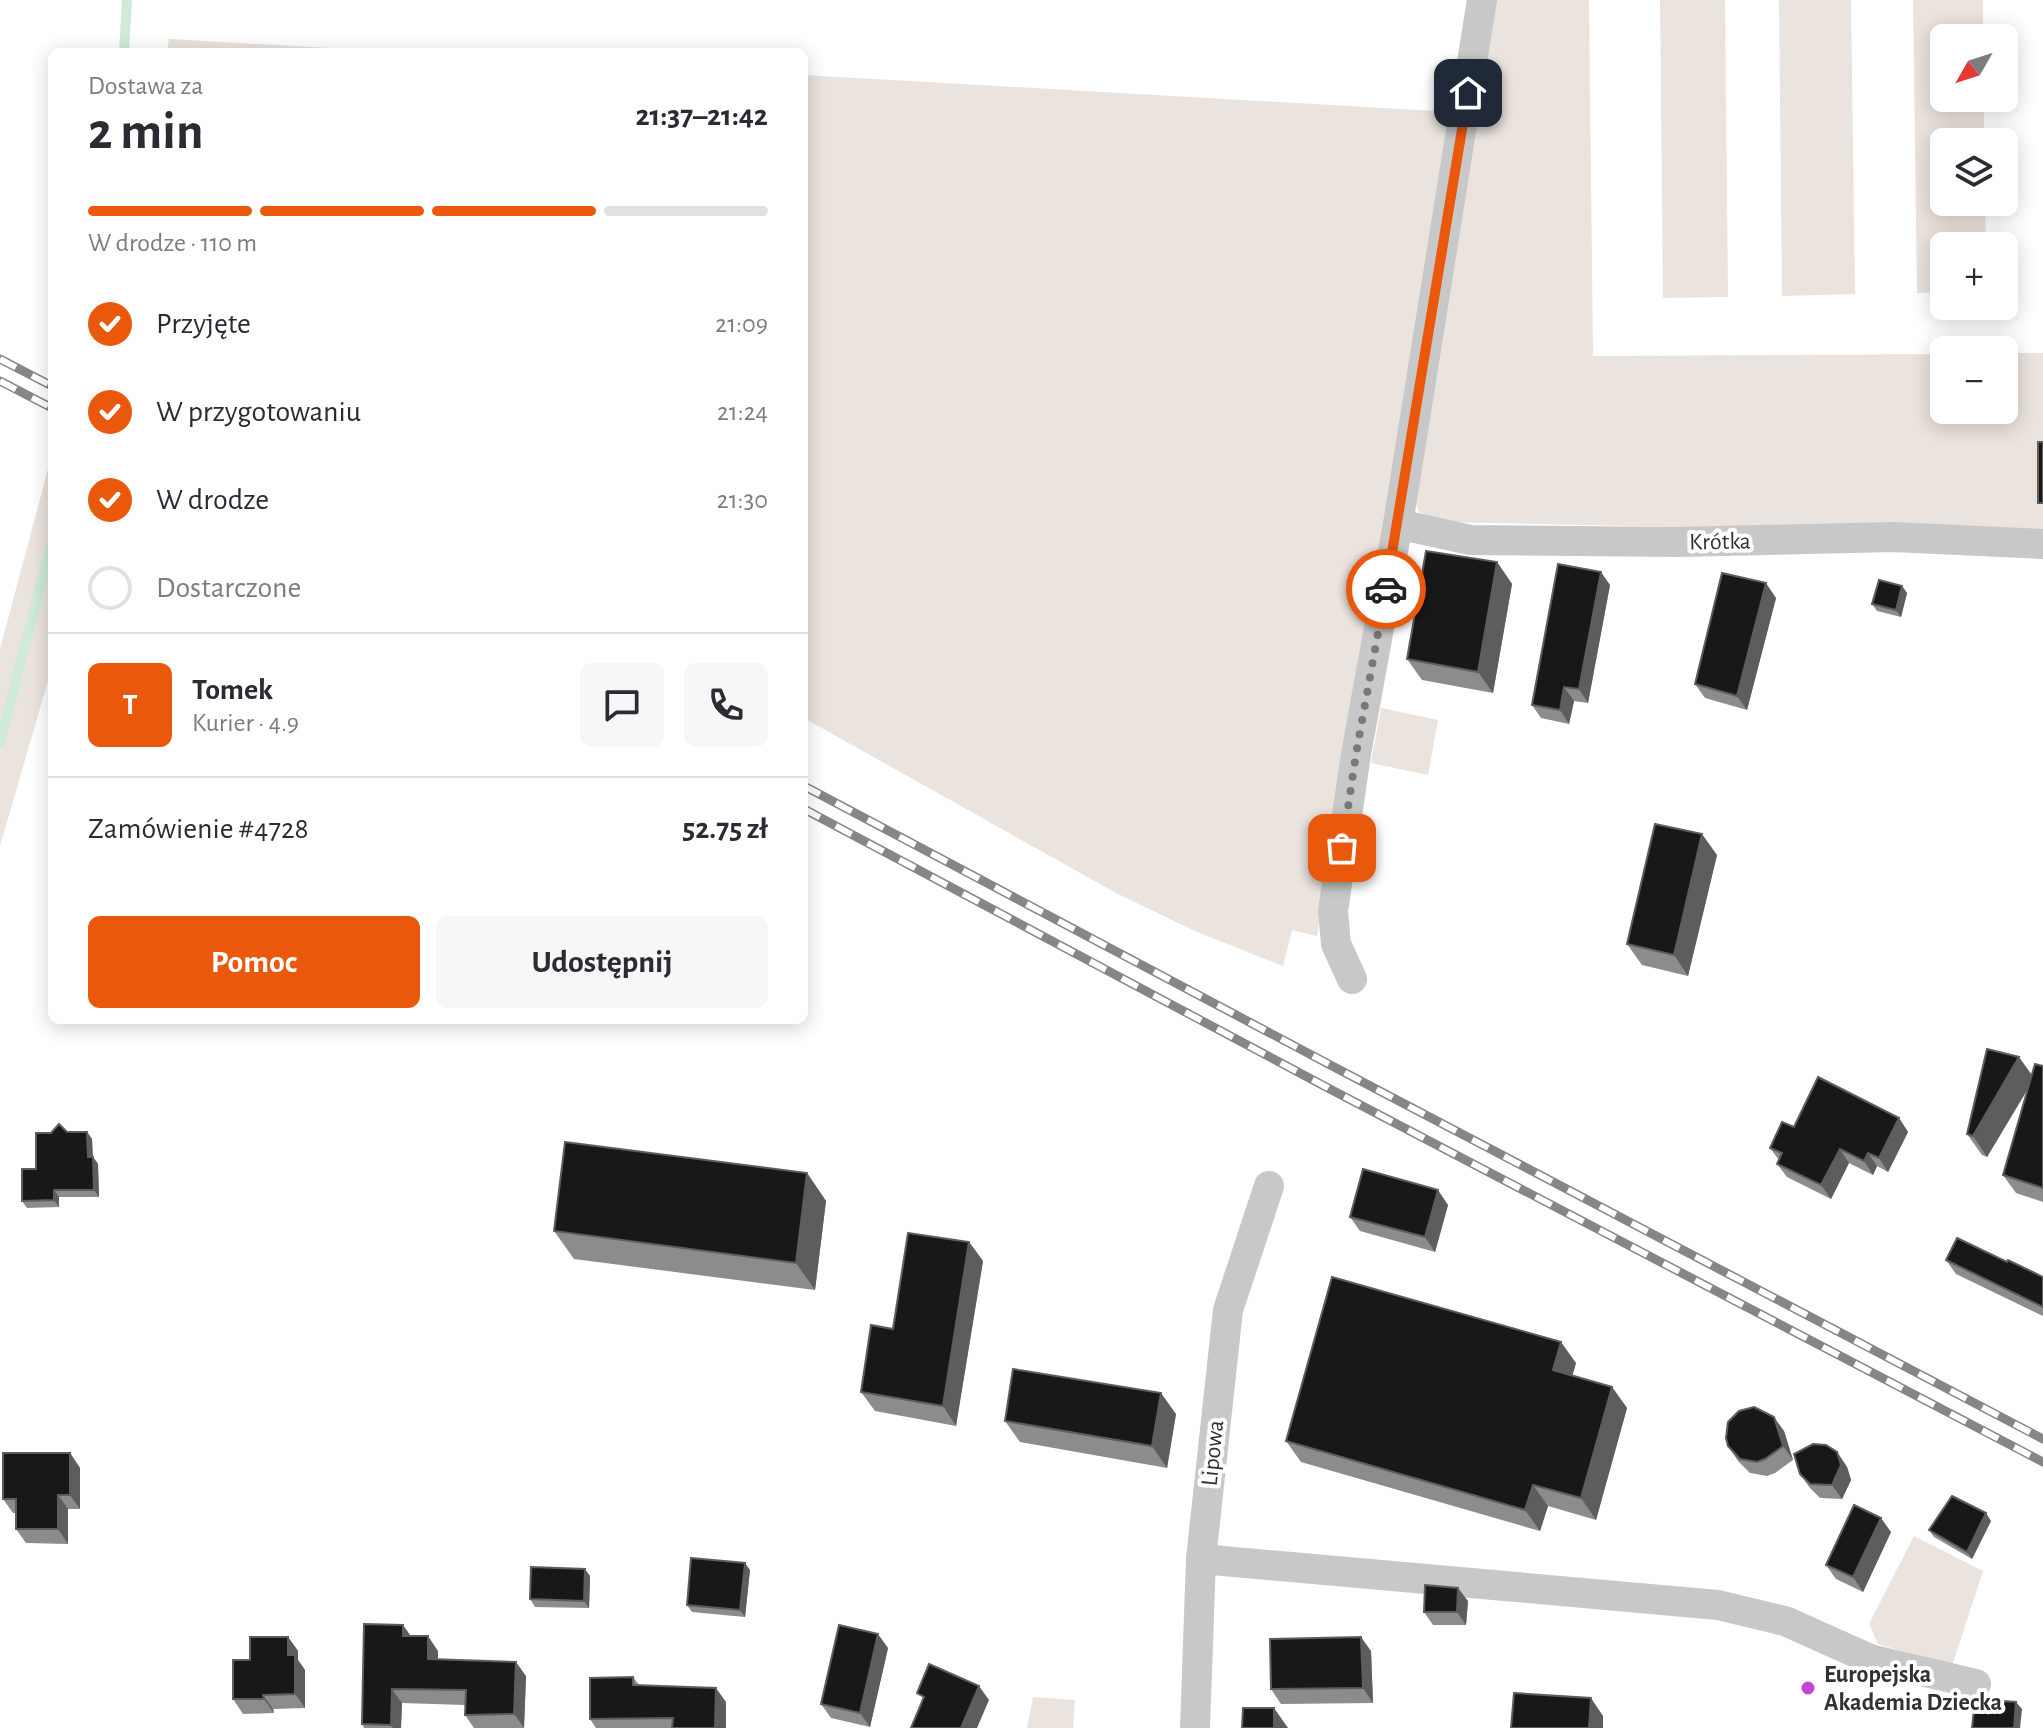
<!DOCTYPE html>
<html lang="pl">
<meta charset="utf-8">
<style>
body{margin:0;font-family:"Alegreya Sans",sans-serif;background:#f7f7f7;color:#2b2b33;height:100vh;display:flex;flex-direction:column;font-size:30px;white-space:nowrap}
*{box-sizing:border-box;margin:0}
p{font-size:26px;color:#7c7c81}
.icon{flex:none;width:44px;height:44px;fill:none;stroke:currentColor;stroke-width:2;stroke-linecap:round;stroke-linejoin:round}
.map{position:relative;flex:1;overflow:hidden}
.details{position:absolute;left:48px;top:48px;width:760px;height:976px;display:flex;flex-direction:column;background:#fff;border-radius:12px;box-shadow:0 4px 20px #0003}
.details>*{flex:none}
.needle{width:52px;rotate:231deg}
.fabs{position:absolute;left:1930px;top:24px;display:grid;gap:16px}
.fabs a{display:grid;place-items:center;width:88px;height:88px;border-radius:12px;background:#fff;box-shadow:0 4px 20px #0003;font-size:40px}
.pin{position:absolute;display:grid;place-items:center;width:68px;height:68px;color:#fff;margin:-34px;border-radius:16px;box-shadow:0 4px 12px #0006}
.courier{position:absolute;display:grid;place-items:center;width:80px;height:80px;margin:-40px;border:6px solid #ea580c;border-radius:50%;background:#fff;color:#222;box-shadow:0 2px 10px #0007}
.head em{font-style:normal;font-weight:600}
.head div{display:flex;flex-direction:column-reverse}
.head{display:flex;align-items:center;justify-content:space-between;height:136px;padding:0 40px}
h1{font-size:52px;font-weight:600;line-height:60px}
.bar{display:grid;grid-template-columns:repeat(4,1fr);gap:12px 8px;align-content:center;height:96px;padding:0 40px}
.bar i{height:10px;border-radius:6px;background:#e1e1e2}
.bar .active{background:#ea580c}
.bar p{grid-column:span 4}
.line{display:flex;align-items:center;gap:20px;padding:0 40px;border-top:2px solid #e1e1e2}
.line div{flex:1}
.round{display:grid;place-items:center;flex:none;width:84px;height:84px;border-radius:12px;background:#f7f7f7}
ol{padding:0 40px;list-style:none}
li{display:flex;align-items:center;gap:24px;height:88px}
li p{margin-inline-start:auto}
li .icon{padding:8px;border-radius:50%;background:#ea580c;color:#fff;stroke-width:4}
li:last-child{color:#7c7c81}
li i{width:44px;height:44px;border:4px solid #e1e1e2;border-radius:50%}
.primary-button{display:flex;gap:16px;margin-top:auto;padding:16px 40px}
.primary-button a{flex:1;height:92px;border-radius:12px;background:#ea580c;color:#fff;font-size:32px;font-weight:600;line-height:92px;text-align:center}
.primary-button a+a{background:#f7f7f7;color:#2b2b33}
.map>svg:first-child{display:block}
</style>
<div class="map">
<svg width="2043" height="1728" viewBox="0 0 2043 1728">
<rect width="100%" height="100%" fill="#fff"/>
<g fill="#eae3de">
<polygon points="1495,0 1589,0 1593,356 1944,354 1944,410 2004,410 2004,353 2043,353 2043,535 1439,522 1419,512 1413,494"/>
<polygon points="1660,0 1725,0 1728,297 1663,298"/>
<polygon points="1779,0 1851,0 1855,294 1782,296"/>
<polygon points="1913,0 1983,0 1983,38 1944,38 1944,98 1984,98 1984,142 1944,142 1944,202 1985,202 1986,246 1944,246 1944,292 1917,293"/>
<polygon points="169,39 401,52 167,52"/>
<polygon points="804,75 1453,112 1427,281 1363,638 1317,936 1292,930 1283,966 1195,931 1116,893 804,718"/>
<polygon points="52,454 52,667 0,846 0,649"/>
<polygon points="1381,708 1438,720 1428,775 1371,763"/>
<polygon points="1914,1536 1983,1571 1952,1666 1878,1644 1869,1624"/>
<polygon points="1033,1697 1075,1700 1073,1728 1027,1728"/>
</g>
<g fill="none" stroke-linecap="round" stroke-linejoin="round">
<g stroke="#cfead8" stroke-width="10">
<polyline points="124,52 127,0"/>
<polyline points="0,742 52,541"/>
</g>
<g stroke="#c8c8c8" stroke-width="30">
<polyline points="1398,524 1470,540 1678,542 1893,537 2043,544"/>
<polyline points="1352,979 1336,944 1333,911 1356,754 1398,524 1482,0"/>
<polyline points="1201,1559 1718,1605 1785,1621 1870,1659 1976,1684"/>
<polyline points="1195,1728 1201,1559 1228,1310 1269,1186"/>
</g>
<g stroke="#868686" stroke-width="9">
<g id="rail">
<polyline points="0,359 52,386"/>
<polyline points="0,381 52,408"/>
<polyline points="804,786 1336,1068 2043,1439"/>
<polyline points="804,809 1328,1088 2043,1462"/>
</g>
</g>
<use href="#rail" stroke="#fff" stroke-width="6" stroke-dasharray="18" stroke-linecap="butt"/>
</g>
<g fill="#8c8c8c">
<polygon points="1497,562 1512,584 1493,693 1422,680 1407,659"/>
<polygon points="1610,585 1588,703 1574,701 1569,724 1541,718 1532,705"/>
<polygon points="1902,586 1907,593 1901,617 1877,611 1872,604"/>
<polygon points="1776,598 1747,710 1705,698 1695,684"/>
<polygon points="1717,855 1688,976 1642,965 1627,944"/>
<polygon points="2043,1066 2043,1202 2016,1193 2003,1175 2028,1089 1987,1157 1982,1155 1967,1134"/>
<polygon points="1899,1118 1908,1132 1888,1172 1877,1166 1873,1175 1849,1163 1831,1199 1787,1177 1777,1164 1779,1160 1770,1148 1794,1127"/>
<polygon points="67,1132 87,1132 92,1139 93,1157 98,1164 99,1197 59,1197 59,1207 27,1208 22,1201 36,1169"/>
<polygon points="807,1173 826,1201 815,1290 574,1259 554,1231"/>
<polygon points="1448,1205 1435,1252 1360,1231 1350,1217"/>
<polygon points="969,1242 983,1261 956,1426 875,1411 861,1392 893,1329"/>
<polygon points="1946,1260 2007,1262 2043,1277 2043,1316 1956,1274"/>
<polygon points="1576,1363 1572,1376 1612,1387 1627,1408 1596,1520 1548,1506 1540,1531 1301,1462 1286,1441"/>
<polygon points="1176,1414 1167,1468 1020,1442 1005,1421"/>
<polygon points="1784,1431 1793,1460 1775,1473 1767,1476 1750,1473 1738,1461 1728,1446"/>
<polygon points="1837,1452 1847,1467 1851,1480 1842,1499 1820,1498 1810,1488 1800,1474"/>
<polygon points="70,1453 80,1468 80,1509 68,1509 68,1544 26,1543 16,1529 16,1513 13,1513 3,1499"/>
<polygon points="1991,1521 1972,1559 1934,1537 1929,1530"/>
<polygon points="1891,1532 1863,1592 1836,1579 1826,1565"/>
<polygon points="750,1570 745,1617 692,1612 687,1605"/>
<polygon points="590,1576 589,1608 535,1607 530,1599"/>
<polygon points="1468,1601 1466,1625 1433,1625 1424,1612"/>
<polygon points="411,1636 438,1651 438,1660 526,1676 524,1728 474,1728 465,1715 465,1705 402,1703 401,1728 364,1728 362,1724"/>
<polygon points="288,1637 298,1651 298,1660 305,1670 305,1708 273,1709 274,1713 243,1714 233,1699 250,1660"/>
<polygon points="888,1648 870,1727 831,1718 821,1704"/>
<polygon points="1371,1651 1373,1703 1281,1704 1271,1689"/>
<polygon points="633,1677 639,1685 726,1702 726,1728 596,1728 590,1719"/>
</g>
<g fill="#5d5d5d">
<polygon points="1497,562 1512,584 1493,693 1478,672"/>
<polygon points="1601,572 1610,585 1588,703 1579,689"/>
<polygon points="1766,583 1776,598 1747,710 1737,696"/>
<polygon points="1902,586 1907,593 1901,617 1896,610"/>
<polygon points="1564,687 1574,701 1569,724 1560,710"/>
<polygon points="1702,834 1717,855 1688,976 1674,955"/>
<polygon points="2019,1057 2034,1078 1987,1157 1973,1136"/>
<polygon points="1899,1118 1908,1132 1888,1172 1879,1158"/>
<polygon points="87,1132 92,1139 93,1164 88,1157"/>
<polygon points="1840,1149 1849,1163 1831,1199 1821,1185"/>
<polygon points="1868,1153 1877,1166 1873,1175 1864,1161"/>
<polygon points="93,1157 98,1164 99,1197 94,1190"/>
<polygon points="807,1173 826,1201 815,1290 796,1263"/>
<polygon points="54,1190 59,1197 59,1207 54,1200"/>
<polygon points="1438,1190 1448,1205 1435,1252 1425,1237"/>
<polygon points="969,1242 983,1261 956,1426 943,1406"/>
<polygon points="1561,1342 1576,1363 1568,1391 1553,1370"/>
<polygon points="1612,1387 1627,1408 1596,1520 1581,1498"/>
<polygon points="1161,1393 1176,1414 1167,1468 1152,1446"/>
<polygon points="1774,1417 1784,1431 1793,1460 1783,1446"/>
<polygon points="1837,1452 1847,1467 1851,1480 1842,1499 1832,1485"/>
<polygon points="70,1453 80,1468 80,1509 70,1495"/>
<polygon points="1533,1485 1548,1506 1540,1531 1525,1510"/>
<polygon points="58,1495 68,1509 68,1544 58,1529"/>
<polygon points="1986,1513 1991,1521 1972,1559 1967,1552"/>
<polygon points="1881,1518 1891,1532 1863,1592 1853,1577"/>
<polygon points="745,1563 750,1570 745,1617 740,1610"/>
<polygon points="585,1569 590,1576 589,1608 584,1601"/>
<polygon points="1458,1588 1468,1601 1466,1625 1457,1612"/>
<polygon points="403,1625 413,1639 403,1636"/>
<polygon points="878,1634 888,1648 870,1727 860,1713"/>
<polygon points="428,1636 438,1651 438,1674 428,1659"/>
<polygon points="288,1637 298,1651 298,1660 305,1670 305,1708 295,1694 288,1655"/>
<polygon points="1361,1637 1371,1651 1373,1703 1363,1688"/>
<polygon points="516,1662 526,1676 524,1728 514,1714"/>
<polygon points="979,1686 989,1700 977,1728 961,1728"/>
<polygon points="716,1688 726,1702 726,1728 715,1728"/>
<polygon points="392,1689 402,1703 401,1728 393,1728 391,1725"/>
<polygon points="263,1695 273,1709 274,1713 264,1699"/>
<polygon points="1591,1698 1603,1716 1603,1728 1589,1728"/>
<polygon points="2016,1702 2022,1709 2020,1728 2014,1728"/>
<polygon points="1274,1708 1288,1728 1274,1728"/>
</g>
<g fill="#181818" stroke="#5d5d5d" stroke-width="2">
<rect x="2038" y="442" width="5" height="61"/>
<polygon points="1426,551 1497,562 1478,672 1407,659"/>
<polygon points="1558,564 1601,572 1579,689 1564,687 1560,710 1532,705"/>
<polygon points="1722,573 1766,583 1737,696 1695,684"/>
<polygon points="1879,580 1902,586 1896,610 1872,604"/>
<polygon points="1655,824 1702,834 1674,955 1627,944"/>
<polygon points="1987,1049 2019,1057 1973,1136 1967,1134"/>
<polygon points="2035,1064 2043,1066 2043,1188 2003,1175"/>
<polygon points="1818,1077 1899,1118 1879,1158 1868,1153 1864,1161 1840,1149 1821,1185 1777,1164 1782,1153 1770,1148 1782,1122 1794,1127"/>
<polygon points="59,1124 67,1132 87,1132 88,1157 93,1157 94,1190 54,1190 54,1200 22,1201 22,1169 36,1169 36,1133 51,1133"/>
<polygon points="565,1142 807,1173 796,1263 554,1231"/>
<polygon points="1363,1169 1438,1190 1425,1237 1350,1217"/>
<polygon points="908,1233 969,1242 943,1406 861,1392 871,1325 893,1329"/>
<polygon points="1957,1238 2007,1262 2008,1260 2043,1277 2043,1307 1946,1260"/>
<polygon points="1332,1277 1561,1342 1553,1370 1612,1387 1581,1498 1533,1485 1525,1510 1286,1441"/>
<polygon points="1013,1369 1161,1393 1152,1446 1005,1421"/>
<polygon points="1754,1407 1774,1417 1783,1446 1765,1459 1757,1462 1740,1459 1728,1446 1726,1438 1728,1422 1739,1411"/>
<polygon points="1813,1444 1826,1445 1837,1452 1841,1465 1832,1485 1810,1484 1800,1474 1794,1454"/>
<polygon points="3,1453 70,1453 70,1495 58,1495 58,1529 16,1529 16,1499 3,1499"/>
<polygon points="1952,1496 1986,1513 1967,1552 1929,1530"/>
<polygon points="1854,1505 1881,1518 1853,1577 1826,1565"/>
<polygon points="691,1558 745,1563 740,1610 687,1605"/>
<polygon points="531,1567 585,1569 584,1601 530,1599"/>
<polygon points="1425,1585 1458,1588 1457,1612 1424,1612"/>
<polygon points="364,1624 403,1625 403,1636 428,1636 428,1659 516,1662 514,1714 465,1715 466,1690 392,1689 391,1725 362,1724"/>
<polygon points="839,1625 878,1634 860,1713 821,1704"/>
<polygon points="250,1637 288,1637 288,1655 295,1655 295,1694 263,1695 264,1699 233,1699 233,1660 250,1660"/>
<polygon points="1361,1637 1363,1688 1271,1689 1270,1639"/>
<polygon points="929,1664 979,1686 961,1728 911,1728 924,1697 917,1693"/>
<polygon points="633,1677 633,1685 716,1688 715,1728 672,1728 673,1718 590,1719 590,1678"/>
<polygon points="1514,1693 1591,1698 1589,1728 1511,1728"/>
<polygon points="1975,1699 2016,1702 2014,1728 1972,1728"/>
<polygon points="1243,1708 1274,1708 1274,1728 1242,1728"/>
</g>
<g fill="none" stroke-linecap="round" stroke-linejoin="round">
<polyline stroke="#797979" stroke-width="8" stroke-dasharray="0 14.4" points="1342,848 1356,754 1386,589"/>
<polyline stroke="#ea580c" stroke-width="10" points="1386,589 1468,93"/>
</g>
<circle fill="#c444d7" stroke="#fff" stroke-width="3" cx="1808" cy="1688" r="8"/>
<g text-anchor="middle" stroke-width="8" stroke-linejoin="round" paint-order="stroke">
<g font-size="24" fill="#313131" stroke="#fff">
<text transform="translate(1720 541) rotate(-1)" y="8">Krótka</text>
<text transform="translate(1212 1453) rotate(-84)" y="8">Lipowa</text>
</g>
<g font-size="24" font-weight="bold" fill="#313131" stroke="#fff" text-anchor="start">
<text x="1824" y="1682">Europejska<tspan x="1824" dy="28">Akademia Dziecka</tspan></text>
</g>
</g>
</svg>
<div class="fabs">
<a><svg class="needle" viewBox="-14 -14 28 28"><path d="M0-13l5 13h-10z" fill="#e53935"/><path d="M0 13l5-13h-10z" fill="#7c7c81"/></svg></a>
<a><svg class="icon" aria-label="layers" viewBox="0 0 24 24"><path d="M12 4l9 5-9 5-9-5zM3 14l9 5 9-5"/></svg></a>
<a>+</a>
<a>−</a>
</div>
<div class="pin" style="left:1342px;top:848px;background:#ea580c"><svg class="icon" aria-label="bag" viewBox="0 0 24 24"><path d="M5 8h14l-1 12H6zM9 8a3 3 0 0 1 6 0"/></svg></div>
<div class="pin" style="left:1468px;top:93px;background:#1f2937"><svg class="icon" aria-label="home" viewBox="0 0 24 24"><path d="M3 11l9-7 9 7M6 9v11h12V9"/></svg></div>
<div class="courier" style="left:1386px;top:589px"><svg class="icon" aria-label="car" viewBox="0 0 24 24"><path d="M5 17H2v-5l4-1 3-4h7l3 4 3 1v5h-3M9 17h6M6 11h13"/><circle cx="7" cy="17" r="2"/><circle cx="17" cy="17" r="2"/></svg></div>
<section class="details">
<div class="head"><div><h1>2 min</h1><p>Dostawa za</p></div><em>21:37–21:42</em></div>
<div class="bar"><i class="active"></i><i class="active"></i><i class="active"></i><i></i><p>W drodze · 110 m</p></div>
<ol>
<li><svg class="icon" aria-label="check" viewBox="0 0 24 24"><path d="M5 12l5 5 9-10"/></svg>Przyjęte<p>21:09</p></li>
<li><svg class="icon" aria-label="check" viewBox="0 0 24 24"><path d="M5 12l5 5 9-10"/></svg>W przygotowaniu<p>21:24</p></li>
<li><svg class="icon" aria-label="check" viewBox="0 0 24 24"><path d="M5 12l5 5 9-10"/></svg>W drodze<p>21:30</p></li>
<li><i></i>Dostarczone</li>
</ol>
<div class="line" style="height:144px"><b class="round" style="background:#ea580c;color:#fff">T</b><div><b>Tomek</b><p>Kurier · 4.9</p></div><a class="round"><svg class="icon" aria-label="chat" viewBox="0 0 24 24"><path d="M4 5h16v11H9l-5 4z"/></svg></a><a class="round"><svg class="icon" aria-label="phone" viewBox="0 0 24 24"><path d="M5 4h4l2 5-3 2q2 4 5 5l2-3 5 2v4C11 20 4 13 5 4z"/></svg></a></div>
<div class="line" style="height:104px"><div>Zamówienie #4728</div><b>52.75 zł</b></div>
<div class="primary-button"><a>Pomoc</a><a>Udostępnij</a></div>
</section>
</div>
